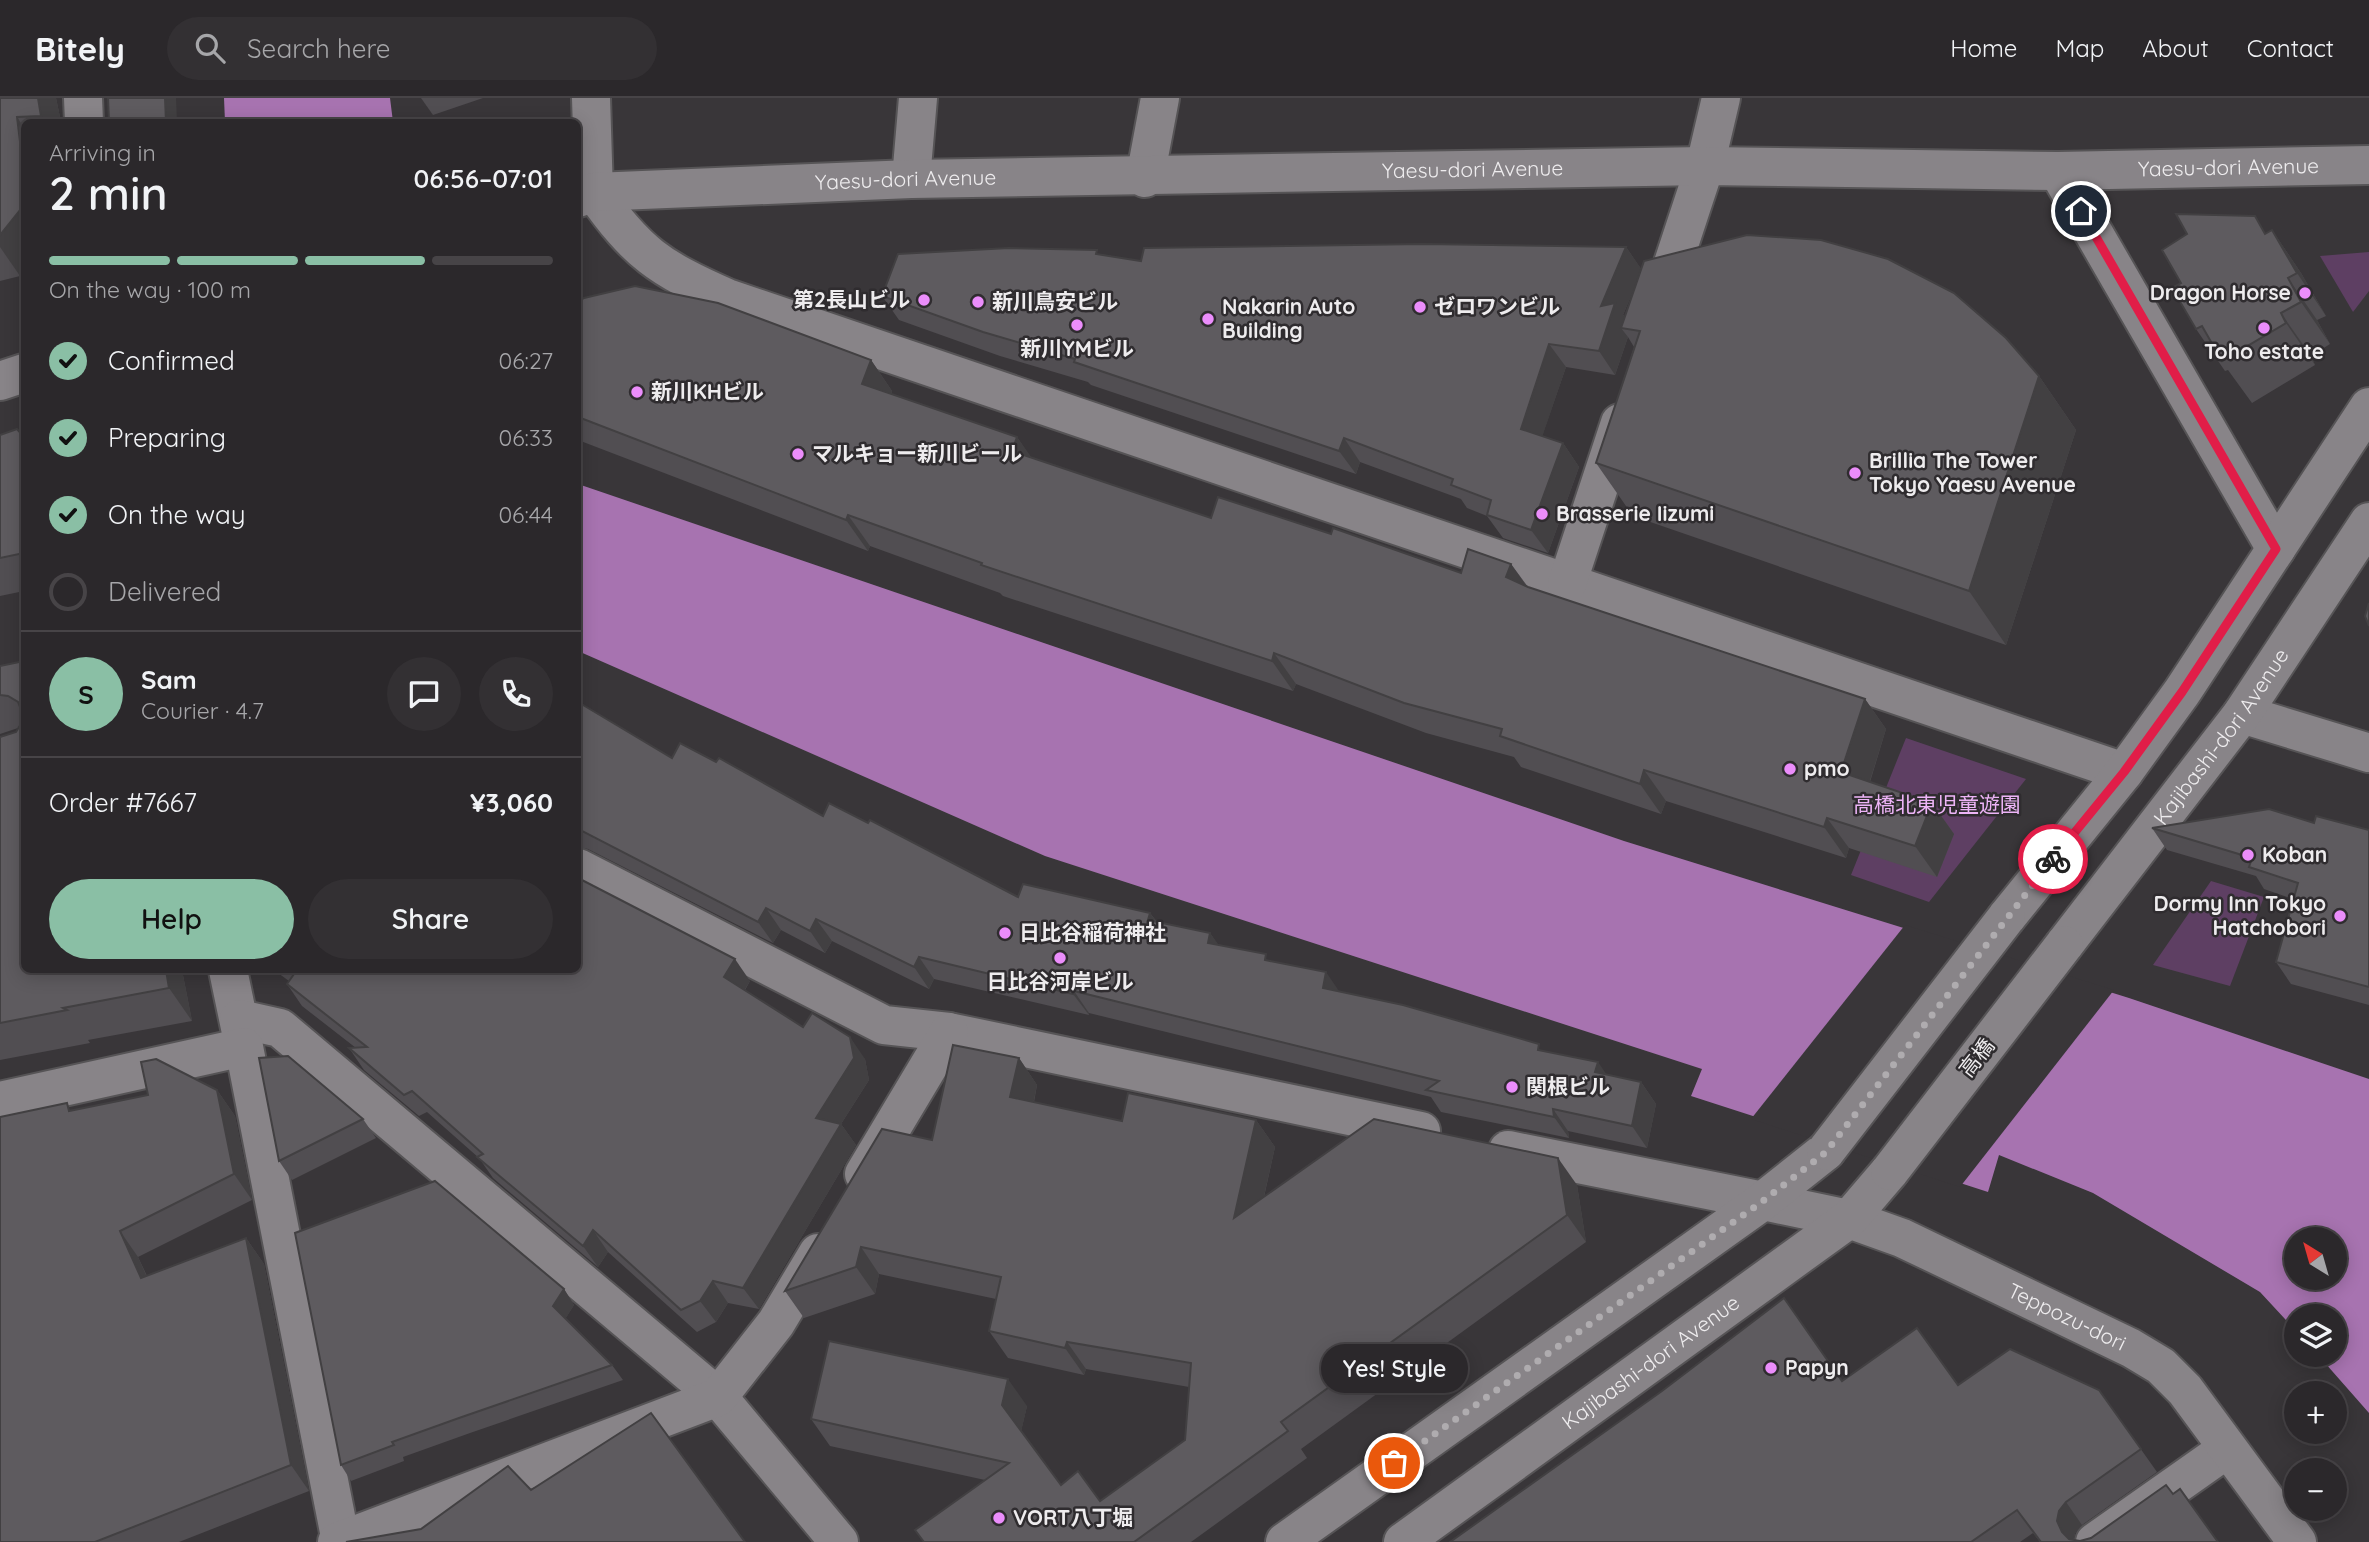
<!DOCTYPE html>
<meta charset="utf-8">
<style>
body{margin:0;font-family:Quicksand,"Noto Sans JP",sans-serif;background:#333033;color:#f1f3f6;height:100vh;display:flex;flex-direction:column;font-size:26px;white-space:nowrap}
*{box-sizing:border-box;margin:0}
p{font-size:23px;color:#a6a6a9}
.icon{flex:none;width:38px;height:38px;fill:none;stroke:currentColor;stroke-width:2;stroke-linecap:round;stroke-linejoin:round}
.map{position:relative;flex:1;overflow:hidden}
.drawer{position:absolute;left:21px;top:21px;width:560px;height:854px;display:flex;flex-direction:column;background:#2b282b;border-radius:10px;box-shadow:0 4px 18px #0003,0 0 0 2px #474447}
.drawer>*{flex:none}
.needle{width:46px;rotate:323deg}
.buttons{position:absolute;left:2284px;top:1129px;display:grid;gap:14px}
.buttons a{display:grid;place-items:center;width:63px;height:63px;border-radius:50%;background:#2b282b;box-shadow:0 4px 18px #0003,0 0 0 2px #474447;font-size:35px}
.pin{position:absolute;display:grid;place-items:center;width:60px;height:60px;color:#fff;margin:-30px;border:4px solid #fff;border-radius:50%;box-shadow:0 2px 7px #0007}
.courier{position:absolute;display:grid;place-items:center;width:70px;height:70px;margin:-35px;border:5px solid #e11d48;border-radius:50%;background:#fff;color:#222;box-shadow:0 2px 9px #0007}
.bubble{position:absolute;height:49px;border-radius:24px;background:#2b282b;box-shadow:0 4px 18px #0003,0 0 0 2px #474447;font-size:23px;font-weight:600;line-height:49px;text-align:center}
.summary em{font-style:normal;font-weight:600}
.summary div{display:flex;flex-direction:column-reverse}
.summary{display:flex;align-items:center;justify-content:space-between;height:119px;padding:0 28px}
h1{font-size:46px;font-weight:600;line-height:52px}
.bar{display:grid;grid-template-columns:repeat(4,1fr);gap:10px 7px;align-content:center;height:84px;padding:0 28px}
.bar i{height:9px;border-radius:5px;background:#474447}
.bar .active{background:#8abfa5}
.bar p{grid-column:span 4}
.line{display:flex;align-items:center;gap:18px;padding:0 28px;border-top:2px solid #474447}
.line div{flex:1}
.round{display:grid;place-items:center;flex:none;width:74px;height:74px;border-radius:37px;background:#333033}
ol{padding:0 28px;list-style:none}
li{display:flex;align-items:center;gap:21px;height:77px}
li p{margin-inline-start:auto}
li .icon{padding:7px;border-radius:50%;background:#8abfa5;color:#111;stroke-width:4}
li:last-child{color:#a6a6a9}
li i{width:38px;height:38px;border:4px solid #474447;border-radius:50%}
.primary-button{display:flex;gap:14px;margin-top:auto;padding:14px 28px}
.primary-button a{flex:1;height:80px;border-radius:42px;background:#8abfa5;color:#111;font-size:28px;font-weight:600;line-height:80px;text-align:center}
.primary-button a+a{background:#333033;color:#f1f3f6}
header{display:flex;align-items:center;gap:42px;box-sizing:border-box;height:98px;padding:0 35px;background:#2b282b;border-bottom:2px solid #474447}
header strong{font-size:33px}
nav{display:flex;gap:38px;margin-inline-start:auto;font-size:24px}
.search{width:490px;height:63px;background:#333033;display:flex;align-items:center;gap:18px;box-sizing:border-box;padding:0 24px;border-radius:38px;color:#a6a6a9;font-size:26px}
.map>svg:first-child{display:block}
</style>
<header>
<strong>Bitely</strong>
<div class="search"><svg class="icon" aria-label="search" viewBox="0 0 24 24"><circle cx="10" cy="10" r="6"/><path d="M15 15l6 6"/></svg>Search here</div>
<nav><a>Home</a><a>Map</a><a>About</a><a>Contact</a></nav>
</header>
<div class="map">
<svg width="2369" height="1444" viewBox="0 0 2369 1444">
<rect width="100%" height="100%" fill="#393639"/>
<g fill="#5e3f63">
<polygon points="2369,154 2369,193 2353,214 2320,158"/>
<polygon points="1906,640 2026,681 1929,804 1851,777"/>
<polygon points="2211,783 2264,799 2230,888 2153,867"/>
</g>
<g fill="#a773b0" fill-rule="evenodd">
<polygon points="224,0 390,0 393,24 225,24"/>
<path d="M578,386L1624,743L2129,900L2369,981V1315L2318,1257L2334,1256V1218H2296V1233L2260,1194L2093,1095L1999,1057L1988,1094L1691,998L1702,971L1045,758L578,553ZM2296,1141H2334V1180H2296Z"/>
</g>
<polygon fill="#393639" points="1905,827 2114,892 1960,1089 1751,1021"/>
<g fill="none" stroke-linecap="round" stroke-linejoin="round">
<g stroke="#565456" stroke-width="42">
<g id="minor">
<polyline points="83,0 84,24"/>
<polyline points="2058,73 2276,451"/>
<polyline points="1145,80 1160,0"/>
<polyline points="911,81 918,0"/>
<path d="M594,94C637,155 659,170 727,200L2124,674"/>
<polyline points="1660,205 1705,68 1721,0"/>
<polyline points="1567,486 1620,325"/>
<polyline points="578,770 884,927 949,934 1421,1033"/>
<polyline points="228,872 243,944"/>
<polyline points="239,921 280,930 718,1299 839,1444"/>
<polyline points="0,1003 244,949 341,1444"/>
<polyline points="1508,1052 1763,1103"/>
<polyline points="864,1076 949,934"/>
<polyline points="337,1444 718,1299 776,1225 818,1155"/>
<polyline points="2095,1444 2227,1351"/>
</g>
</g>
<g stroke="#565456" stroke-width="42">
<g id="tertiary">
<polyline points="591,0 594,94"/>
<path id="s1" d="M578,100L594,94L911,81L1705,68L2058,73L2369,67"/>
<polyline points="0,283 24,275"/>
<polyline points="2242,616 2369,655"/>
<polyline points="2006,820 2124,674 2182,594 2369,309"/>
<path id="s2" d="M2064,847L2242,616L2369,424"/>
<path id="s3" d="M1763,1103L1849,1121L1902,1140L2131,1250L2161,1268L2185,1292L2297,1444"/>
<polyline points="1285,1444 1763,1103 1826,1053"/>
<path id="s4" d="M1403,1444L1849,1121L1890,1073"/>
</g>
</g>
<use href="#minor" stroke="#888488" stroke-width="38"/>
<use href="#tertiary" stroke="#888488" stroke-width="38"/>
<g stroke="#565456" stroke-width="42" stroke-linecap="butt">
<g id="tertiary-bridge">
<polyline points="1826,1053 2006,820"/>
<polyline points="1890,1073 2064,847"/>
</g>
</g>
<use href="#tertiary-bridge" stroke="#888488" stroke-width="38"/>
</g>
<g fill="#514e52" fill-rule="evenodd">
<polygon points="0,0 56,0 61,24 24,24 24,173 20,178 0,183"/>
<polygon points="421,0 483,0 433,17"/>
<polygon points="2272,132 2301,175 2326,218 2317,222 2330,246 2311,258 2315,267 2252,305 2228,272 2225,273 2196,231 2181,185"/>
<path d="M1626,149L1641,171L2039,278L2076,332L2006,547L1633,418L1596,365L1634,249L1628,239L1615,277L1566,269L1542,338L1563,345L1579,369L1548,455L1503,440L1487,418L1467,410L1461,401L1360,364L1356,376L1091,287L1088,284L1000,258L899,222L882,198L1100,156L1141,163ZM1634,191L1625,219L1623,217Z"/>
<polygon points="578,204 871,262 892,293 891,296 1017,339 1031,360 1211,420 1331,436 1461,475 1511,466 1528,489 1865,601 1886,631 1870,684 1932,705 1954,736 1937,779 1849,750 1846,760 1666,703 1661,716 1521,669 1514,659 1426,635 1296,586 1293,593 1003,498 1000,495 870,448 868,453 578,342"/>
<polygon points="0,337 24,339 24,493 0,498"/>
<polygon points="24,563 24,872 182,872 192,923 88,942 90,945 0,962 0,639 16,634 18,630 0,636 0,568"/>
<polygon points="578,604 672,660 823,718 868,725 1018,799 1150,815 1157,824 1210,835 1218,847 1271,863 1340,894 1544,953 1606,977 1641,984 1656,1006 1647,1050 1568,1033 1569,1040 1441,1014 1431,999 1089,915 1089,917 934,881 929,891 832,843 825,855 781,832 773,845 588,751 578,749"/>
<polygon points="2314,725 2369,732 2369,907 2291,886 2276,864 2293,801 2264,791 2256,778 2167,752 2152,730"/>
<polygon points="274,872 578,872 750,883 745,892 803,929 865,961 869,982 841,1026 856,1047 759,1211 728,1205 716,1224 697,1234 608,1154 598,1169 493,1080 479,1060 427,1014 419,1018 364,972 349,950 356,950 302,908 287,886 289,883"/>
<polygon points="1019,960 1037,987 1034,1004 1122,1023 1256,1022 1275,1049 1264,1099 1577,1087 1586,1144 1301,1351 1307,1360 1191,1444 923,1444 985,1382 830,1348 811,1321 1027,1308 1021,1333 1061,1387 1100,1403 1185,1342 1189,1289 1086,1271 1084,1277 1008,1260 989,1233 996,1201 879,1176 875,1196 804,1220 785,1193 932,1042"/>
<polygon points="217,992 235,1018 252,1102 138,1159 147,1178 246,1140 264,1166 309,1393 179,1444 0,1444 72,1012"/>
<polygon points="363,1021 376,1040 292,1082 279,1063"/>
<polygon points="564,1191 574,1207 565,1221 612,1267 623,1282 470,1335 403,1359 404,1363 351,1383 341,1367"/>
<polygon points="1842,1283 2099,1292 2157,1374 2082,1427 2075,1435 2074,1442 2080,1443 2091,1440 2173,1396 2218,1444 2040,1444 2033,1435 2020,1444 1450,1444"/>
</g>
<g fill="#424042">
<polygon points="38,0 56,0 61,24 46,24 41,18"/>
<polygon points="165,0 176,0 177,24 166,24"/>
<polygon points="17,19 24,30 24,76"/>
<polygon points="24,107 24,173 20,178 0,149 0,137"/>
<polygon points="2272,132 2301,175 2326,218 2297,175"/>
<polygon points="1626,149 1642,172 1623,217 1631,228 1621,230 1628,239 1615,277 1599,253 1601,208"/>
<polygon points="2288,180 2317,222 2330,246 2301,204"/>
<polygon points="2281,215 2311,258 2315,267 2286,225"/>
<polygon points="1549,246 1566,269 1537,354 1521,331"/>
<polygon points="871,262 892,293 884,316 862,286"/>
<polygon points="2039,278 2076,332 2006,547 1969,493"/>
<polygon points="1017,339 1039,370 1012,353"/>
<polygon points="1344,340 1360,364 1356,376 1339,353"/>
<polygon points="1563,345 1579,369 1548,455 1531,432"/>
<polygon points="848,417 870,448 868,453 846,422"/>
<polygon points="1511,466 1533,497 1506,479"/>
<polygon points="1274,555 1296,586 1293,593 1272,563"/>
<polygon points="1865,601 1886,631 1863,705 1841,674"/>
<polygon points="1644,672 1666,703 1661,716 1640,686"/>
<polygon points="1932,705 1954,736 1937,779 1915,748"/>
<polygon points="1827,720 1849,750 1846,760 1824,729"/>
<polygon points="766,810 781,832 773,845 758,824"/>
<polygon points="1150,815 1166,837 1148,822"/>
<polygon points="816,821 832,843 825,855 810,833"/>
<polygon points="1210,835 1226,857 1208,845"/>
<polygon points="919,859 934,881 929,891 914,869"/>
<polygon points="735,861 750,883 739,901 724,879"/>
<polygon points="166,872 182,872 192,923 169,890"/>
<polygon points="1326,874 1341,896 1323,890"/>
<polygon points="1074,893 1089,915 1089,917 1073,896"/>
<polygon points="850,939 865,961 869,982 841,1026 856,1047 759,1211 743,1190"/>
<polygon points="1019,960 1037,987 1029,1026 1010,999"/>
<polygon points="1598,964 1613,986 1595,974"/>
<polygon points="1641,984 1656,1006 1647,1050 1632,1028"/>
<polygon points="217,992 235,1018 252,1102 234,1076"/>
<polygon points="1553,1011 1568,1033 1569,1040 1554,1019"/>
<polygon points="1256,1022 1275,1049 1253,1147 1234,1120"/>
<polygon points="1558,1060 1577,1087 1586,1144 1567,1117"/>
<polygon points="593,1132 608,1154 598,1169 583,1148"/>
<polygon points="120,1133 138,1159 159,1206 141,1180"/>
<polygon points="246,1140 264,1166 309,1393 291,1367"/>
<polygon points="861,1149 879,1176 875,1196 856,1169"/>
<polygon points="713,1183 728,1205 716,1224 700,1203"/>
<polygon points="564,1191 574,1207 564,1223 553,1208"/>
<polygon points="1067,1244 1086,1271 1084,1277 1065,1250"/>
<polygon points="1008,1281 1027,1308 1021,1334 1002,1307"/>
<polygon points="2066,1404 2082,1427 2075,1435 2073,1444 2062,1434 2057,1423 2059,1413"/>
</g>
<g fill="#5e5b5f" stroke="#424042" stroke-width="2">
<polygon points="0,0 38,0 41,18 17,19 24,76 24,107 0,137"/>
<polygon points="108,0 165,0 166,24 109,24"/>
<polygon points="2176,116 2255,118 2265,136 2272,132 2297,175 2288,180 2301,204 2281,215 2286,225 2222,263 2202,228 2196,231 2172,190 2181,185 2162,152 2187,136"/>
<polygon points="1747,137 1821,142 1888,161 1954,195 2006,240 2039,278 1969,493 1596,365 1640,233 1621,230 1644,163"/>
<polygon points="1423,146 1626,149 1601,208 1615,205 1599,253 1549,246 1521,331 1563,345 1531,432 1487,417 1491,402 1451,387 1453,381 1344,340 1339,353 1074,264 1075,261 983,234 882,198 898,156 1009,150 1097,152 1096,156 1141,163 1144,150"/>
<polygon points="635,188 718,205 871,262 862,286 1017,339 1012,353 1211,420 1218,399 1331,436 1333,430 1461,475 1468,451 1511,466 1506,479 1528,489 1865,601 1841,674 1932,705 1915,748 1827,720 1824,729 1644,672 1640,686 1500,638 1502,631 1404,605 1274,555 1272,563 981,467 982,465 848,417 846,422 578,319 578,204 584,200"/>
<polygon points="17,331 24,339 24,455 0,460 0,337"/>
<polygon points="2369,505 2369,528 2365,518"/>
<polygon points="24,563 24,872 166,872 169,890 63,910 67,912 0,925 0,639 16,634 22,624 22,614 18,604 8,598 0,597 0,568"/>
<polygon points="578,604 672,660 680,645 716,664 719,660 823,718 829,705 868,725 870,722 1018,799 1023,786 1150,815 1148,822 1210,835 1208,845 1266,856 1265,862 1326,874 1323,890 1403,907 1539,946 1538,952 1598,964 1595,974 1641,984 1632,1028 1553,1011 1554,1019 1426,992 1439,983 1074,893 1073,896 919,859 914,869 816,821 810,833 766,810 758,824 578,731"/>
<polygon points="2269,711 2314,725 2316,718 2369,732 2369,889 2276,864 2298,785 2249,769 2252,760 2152,730"/>
<polygon points="578,780 735,861 724,879 803,929 812,915 850,939 854,960 816,1020 841,1026 743,1190 713,1183 700,1203 681,1212 593,1132 583,1148 477,1059 483,1056 412,993 404,997 349,950 367,949 287,886 294,876 288,872 578,872"/>
<polygon points="953,947 1019,960 1010,999 1122,1023 1128,995 1256,1022 1234,1120 1374,1021 1558,1060 1567,1117 1281,1324 1288,1333 1134,1444 924,1444 915,1432 1009,1365 811,1321 829,1243 1008,1281 1002,1307 1061,1387 1078,1373 1100,1403 1185,1342 1191,1265 1067,1244 1065,1250 989,1233 1001,1179 861,1149 856,1169 785,1193 882,1031 932,1042"/>
<polygon points="288,958 363,1021 279,1063 259,960"/>
<polygon points="156,961 217,992 234,1076 120,1133 141,1180 246,1140 291,1367 95,1444 0,1444 0,1019 67,1005 69,1013 148,997 141,964"/>
<polygon points="435,1083 564,1191 553,1208 612,1267 459,1320 392,1344 394,1347 341,1367 295,1135"/>
<polygon points="1784,1200 1842,1283 1917,1230 1958,1287 2010,1251 2099,1292 2141,1351 2066,1404 2059,1413 2057,1423 2062,1434 2069,1441 2080,1443 2091,1440 2166,1387 2173,1396 2180,1391 2218,1444 2041,1444 2017,1412 1971,1444 1450,1444 1662,1293"/>
<polygon points="651,1315 745,1444 346,1444 421,1431 508,1368 531,1392"/>
</g>
<g fill="none" stroke-linecap="round" stroke-linejoin="round">
<polyline stroke="#afacaf" stroke-width="7" stroke-dasharray="0 12.6" points="1394,1365 1763,1103 1826,1054 2053,761"/>
<polyline stroke="#e11d48" stroke-width="9" points="2053,761 2124,674 2182,594 2276,451 2081,113"/>
</g>
<g fill="#eb8dfb" stroke="#2f2c2f" stroke-width="2.5">
<circle cx="2305" cy="195" r="7"/>
<circle cx="924" cy="202" r="7"/>
<circle cx="978" cy="204" r="7"/>
<circle cx="1420" cy="209" r="7"/>
<circle cx="1208" cy="221" r="7"/>
<circle cx="1077" cy="227" r="7"/>
<circle cx="2264" cy="230" r="7"/>
<circle cx="637" cy="294" r="7"/>
<circle cx="798" cy="356" r="7"/>
<circle cx="1855" cy="375" r="7"/>
<circle cx="1542" cy="416" r="7"/>
<circle cx="1790" cy="671" r="7"/>
<circle cx="2248" cy="757" r="7"/>
<circle cx="2340" cy="818" r="7"/>
<circle cx="1005" cy="835" r="7"/>
<circle cx="1060" cy="860" r="7"/>
<circle cx="1512" cy="989" r="7"/>
<circle cx="1771" cy="1270" r="7"/>
<circle cx="999" cy="1420" r="7"/>
</g>
<g text-anchor="middle" stroke-width="5" stroke-linejoin="round" paint-order="stroke">
<g font-size="21" fill="#eeecee" stroke="#2f2c2f">
<text dy="7" stroke="none"><textPath href="#s1" startOffset="1652">Yaesu-dori Avenue</textPath></text>
<text dy="7" stroke="none"><textPath href="#s1" startOffset="896">Yaesu-dori Avenue</textPath></text>
<text dy="7" stroke="none"><textPath href="#s1" startOffset="329">Yaesu-dori Avenue</textPath></text>
<text dy="7" stroke="none"><textPath href="#s2" startOffset="261">Kajibashi-dori Avenue</textPath></text>
<text transform="translate(1977 960) rotate(-52)" y="7">高橋</text>
<text dy="7" stroke="none"><textPath href="#s3" startOffset="327">Teppozu-dori</textPath></text>
<text dy="7" stroke="none"><textPath href="#s4" startOffset="306">Kajibashi-dori Avenue</textPath></text>
</g>
<g font-size="21" font-weight="bold" fill="#eeecee" stroke="#2f2c2f" text-anchor="start">
<text x="2291" y="202" text-anchor="end">Dragon Horse</text>
<text x="910" y="209" text-anchor="end">第2長山ビル</text>
<text x="992" y="211">新川鳥安ビル</text>
<text x="1222" y="216">Nakarin Auto<tspan x="1222" dy="24">Building</tspan></text>
<text x="1434" y="216">ゼロワンビル</text>
<text x="1077" y="258" text-anchor="middle">新川YMビル</text>
<text x="2264" y="261" text-anchor="middle">Toho estate</text>
<text x="651" y="301">新川KHビル</text>
<text x="812" y="363">マルキョー新川ビール</text>
<text x="1869" y="370">Brillia The Tower<tspan x="1869" dy="24">Tokyo Yaesu Avenue</tspan></text>
<text x="1556" y="423">Brasserie Iizumi</text>
<text x="1804" y="678">pmo</text>
<text x="2262" y="764">Koban</text>
<text x="2326" y="813" text-anchor="end">Dormy Inn Tokyo<tspan x="2326" dy="24">Hatchobori</tspan></text>
<text x="1019" y="842">日比谷稲荷神社</text>
<text x="1060" y="891" text-anchor="middle">日比谷河岸ビル</text>
<text x="1526" y="996">関根ビル</text>
<text x="1785" y="1277">Papyn</text>
<text x="1013" y="1427">VORT八丁堀</text>
</g>
<g font-size="21" fill="#edb4f7" stroke="#2f2c2f">
<text x="1937" y="714">高橋北東児童遊園</text>
</g>
</g>
</svg>
<div class="buttons">
<a><svg class="needle" viewBox="-14 -14 28 28"><path d="M0-13l5 13h-10z" fill="#e53935"/><path d="M0 13l5-13h-10z" fill="#a6a6a9"/></svg></a>
<a><svg class="icon" aria-label="layers" viewBox="0 0 24 24"><path d="M12 4l9 5-9 5-9-5zM3 14l9 5 9-5"/></svg></a>
<a>+</a>
<a>−</a>
</div>
<div class="pin" style="left:1394px;top:1365px;background:#ea580c"><svg class="icon" aria-label="bag" viewBox="0 0 24 24"><path d="M5 8h14l-1 12H6zM9 8a3 3 0 0 1 6 0"/></svg></div>
<div class="pin" style="left:2081px;top:113px;background:#1f2937"><svg class="icon" aria-label="home" viewBox="0 0 24 24"><path d="M3 11l9-7 9 7M6 9v11h12V9"/></svg></div>
<div class="courier" style="left:2053px;top:761px"><svg class="icon" aria-label="bike" viewBox="0 0 24 24"><circle cx="6" cy="16" r="4"/><circle cx="18" cy="16" r="4"/><path d="M6 16l4-8h5l3 8M10 8l3 8H6M13 5h3"/></svg></div>
<div class="bubble" style="left:1321px;top:1246px;width:147px">Yes! Style</div>
<section class="drawer">
<div class="summary"><div><h1>2 min</h1><p>Arriving in</p></div><em>06:56–07:01</em></div>
<div class="bar"><i class="active"></i><i class="active"></i><i class="active"></i><i></i><p>On the way · 100 m</p></div>
<ol>
<li><svg class="icon" aria-label="check" viewBox="0 0 24 24"><path d="M5 12l5 5 9-10"/></svg>Confirmed<p>06:27</p></li>
<li><svg class="icon" aria-label="check" viewBox="0 0 24 24"><path d="M5 12l5 5 9-10"/></svg>Preparing<p>06:33</p></li>
<li><svg class="icon" aria-label="check" viewBox="0 0 24 24"><path d="M5 12l5 5 9-10"/></svg>On the way<p>06:44</p></li>
<li><i></i>Delivered</li>
</ol>
<div class="line" style="height:126px"><b class="round" style="background:#8abfa5;color:#111">S</b><div><b>Sam</b><p>Courier · 4.7</p></div><a class="round"><svg class="icon" aria-label="chat" viewBox="0 0 24 24"><path d="M4 5h16v11H9l-5 4z"/></svg></a><a class="round"><svg class="icon" aria-label="phone" viewBox="0 0 24 24"><path d="M5 4h4l2 5-3 2q2 4 5 5l2-3 5 2v4C11 20 4 13 5 4z"/></svg></a></div>
<div class="line" style="height:91px"><div>Order #7667</div><b>¥3,060</b></div>
<div class="primary-button"><a>Help</a><a>Share</a></div>
</section>
</div>
